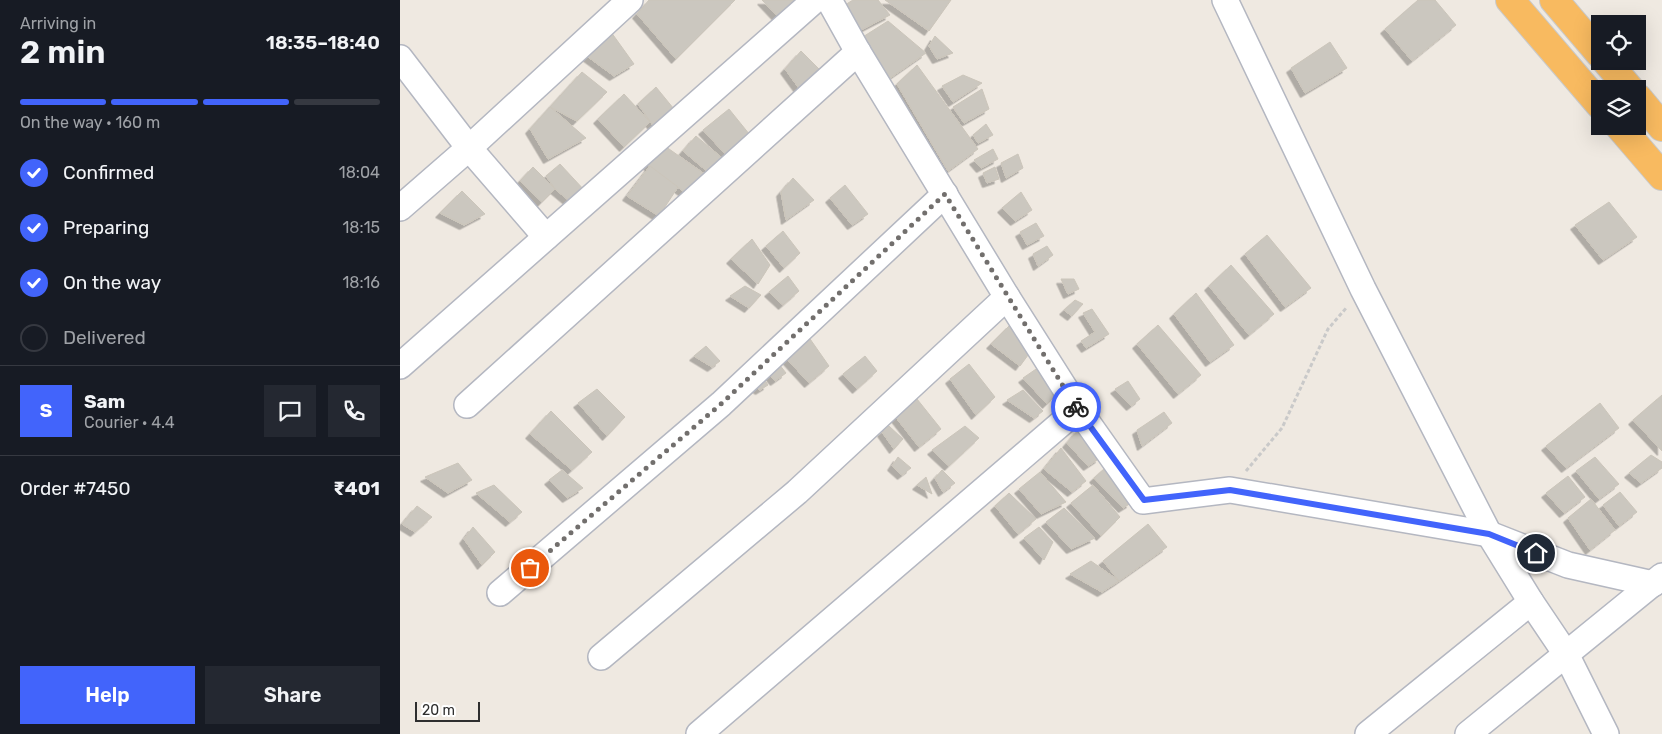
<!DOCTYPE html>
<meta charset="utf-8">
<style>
body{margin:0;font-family:Rubik,sans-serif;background:#242831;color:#f1f3f6;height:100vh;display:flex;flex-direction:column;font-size:19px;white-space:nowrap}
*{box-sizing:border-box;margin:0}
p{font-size:16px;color:#9ea1a6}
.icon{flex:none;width:28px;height:28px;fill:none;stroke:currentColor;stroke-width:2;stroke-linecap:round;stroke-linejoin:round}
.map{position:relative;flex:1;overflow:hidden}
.details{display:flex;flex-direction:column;background:#171b24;width:400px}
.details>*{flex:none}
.fabs{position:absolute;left:1191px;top:15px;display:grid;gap:10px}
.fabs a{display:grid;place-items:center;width:55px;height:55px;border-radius:0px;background:#171b24;box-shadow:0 5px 20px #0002;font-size:25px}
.scale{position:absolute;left:15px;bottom:12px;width:65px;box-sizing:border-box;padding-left:5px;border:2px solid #2e2e2e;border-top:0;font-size:14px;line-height:18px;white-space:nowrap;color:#2e2e2e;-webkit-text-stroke:4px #fff;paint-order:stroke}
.pin{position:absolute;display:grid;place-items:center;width:42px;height:42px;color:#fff;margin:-21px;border:2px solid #fff;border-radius:50%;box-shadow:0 1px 5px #0007}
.courier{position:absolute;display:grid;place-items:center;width:50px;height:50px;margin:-25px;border:4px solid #4264fb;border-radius:50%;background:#fff;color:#222;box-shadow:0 1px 6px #0007}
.head em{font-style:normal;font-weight:600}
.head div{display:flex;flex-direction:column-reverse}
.head{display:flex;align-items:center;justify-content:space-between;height:85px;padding:0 20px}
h1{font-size:32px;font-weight:600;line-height:38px}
.bar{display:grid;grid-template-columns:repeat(4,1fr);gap:8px 5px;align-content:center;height:60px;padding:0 20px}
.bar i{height:6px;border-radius:4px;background:#363941}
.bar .active{background:#4264fb}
.bar p{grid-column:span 4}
.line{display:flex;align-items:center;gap:12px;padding:0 20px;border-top:1px solid #363941}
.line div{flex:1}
.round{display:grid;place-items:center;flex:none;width:52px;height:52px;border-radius:0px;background:#242831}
ol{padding:0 20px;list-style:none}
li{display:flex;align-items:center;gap:15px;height:55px}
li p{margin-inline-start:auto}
li .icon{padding:5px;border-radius:50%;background:#4264fb;color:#fff;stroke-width:4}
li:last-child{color:#9ea1a6}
li i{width:28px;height:28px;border:2px solid #363941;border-radius:50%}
.cta{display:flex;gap:10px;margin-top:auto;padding:10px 20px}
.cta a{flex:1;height:58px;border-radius:0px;background:#4264fb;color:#fff;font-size:20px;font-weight:600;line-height:58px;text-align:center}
.cta a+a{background:#242831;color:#f1f3f6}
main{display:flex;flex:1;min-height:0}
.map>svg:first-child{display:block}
</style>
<main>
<section class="details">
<div class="head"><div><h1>2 min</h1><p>Arriving in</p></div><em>18:35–18:40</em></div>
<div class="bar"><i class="active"></i><i class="active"></i><i class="active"></i><i></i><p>On the way · 160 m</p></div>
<ol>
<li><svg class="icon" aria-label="check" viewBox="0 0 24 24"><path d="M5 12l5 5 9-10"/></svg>Confirmed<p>18:04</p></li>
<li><svg class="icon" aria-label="check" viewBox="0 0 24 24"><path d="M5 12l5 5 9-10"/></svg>Preparing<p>18:15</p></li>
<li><svg class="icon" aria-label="check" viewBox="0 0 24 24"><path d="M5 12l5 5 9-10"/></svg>On the way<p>18:16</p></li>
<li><i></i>Delivered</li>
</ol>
<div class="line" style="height:90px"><b class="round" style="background:#4264fb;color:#fff">S</b><div><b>Sam</b><p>Courier · 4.4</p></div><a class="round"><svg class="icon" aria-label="chat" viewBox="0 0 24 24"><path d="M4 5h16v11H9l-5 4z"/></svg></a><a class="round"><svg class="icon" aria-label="phone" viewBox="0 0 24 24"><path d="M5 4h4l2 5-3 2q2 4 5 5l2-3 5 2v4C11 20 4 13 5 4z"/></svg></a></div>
<div class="line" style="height:65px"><div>Order #7450</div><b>₹401</b></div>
<div class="cta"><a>Help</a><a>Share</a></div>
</section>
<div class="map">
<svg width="1262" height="734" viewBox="0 0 1262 734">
<defs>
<filter id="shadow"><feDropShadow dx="-4.5" dy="4.5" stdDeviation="0" flood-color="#0004"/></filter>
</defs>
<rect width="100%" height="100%" fill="#efe9e1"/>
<g fill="#cbc7bf" stroke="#cbc5ba" filter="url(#shadow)">
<polygon points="249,0 335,0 276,59 237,14"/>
<polygon points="362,0 397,0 381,20"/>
<polygon points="453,0 478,0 490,15 455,33 440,8"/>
<polygon points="485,0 551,0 529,31"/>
<polygon points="1018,0 1035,0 1056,25 1012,61 985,29"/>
<polygon points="488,21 526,53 490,78 458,40"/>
<polygon points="211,32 234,64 214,76 184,54"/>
<polygon points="535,36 553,53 537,59 529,46"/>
<polygon points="930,42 947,68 905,93 891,68"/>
<polygon points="401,51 423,73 401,91 385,69"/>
<polygon points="517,65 578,149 548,171 497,84"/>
<polygon points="182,72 207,92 177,121 150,107"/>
<polygon points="563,75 582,83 553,102 542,86"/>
<polygon points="256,87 278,114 256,130 238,104"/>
<polygon points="582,89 589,109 564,123 553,107"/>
<polygon points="224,94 250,122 224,147 198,119"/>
<polygon points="150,107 186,138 148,159 130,129"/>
<polygon points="329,109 350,135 327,156 303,130"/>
<polygon points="586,124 593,135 578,143 573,135"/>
<polygon points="296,136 328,163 315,178 283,151"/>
<polygon points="262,144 306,175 287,194 245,163"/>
<polygon points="593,149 598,159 581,168 574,160"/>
<polygon points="618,154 623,168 606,178 601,163"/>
<polygon points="160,164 186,192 173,204 155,189 146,176"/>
<polygon points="250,166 278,187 259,216 227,196"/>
<polygon points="133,167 155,189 142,202 120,181"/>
<polygon points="595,167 599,179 587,183 583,173"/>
<polygon points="393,178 414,200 386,220 381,192"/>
<polygon points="445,185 468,214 452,225 430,198"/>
<polygon points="62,191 85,214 64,225 40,213"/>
<polygon points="621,192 632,210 615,221 602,208"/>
<polygon points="1209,202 1237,237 1203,260 1175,225"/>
<polygon points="636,223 644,236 627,245 620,232"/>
<polygon points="383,231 400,253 384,268 366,246"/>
<polygon points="867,235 911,288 885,307 845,254"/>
<polygon points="352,239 370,265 358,284 331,259"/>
<polygon points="647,246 653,255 638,266 633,254"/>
<polygon points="831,265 874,314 849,335 809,286"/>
<polygon points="388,276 399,291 383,305 369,292"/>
<polygon points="661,279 674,279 679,289 668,294"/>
<polygon points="345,286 361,295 349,308 330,296"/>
<polygon points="796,293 834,345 810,362 774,314"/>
<polygon points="675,300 683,304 672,316 664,310"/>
<polygon points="692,309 709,334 686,348 681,341 695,332 683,313"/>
<polygon points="611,324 631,351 620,366 591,344"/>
<polygon points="758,325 801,375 778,394 737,344"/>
<polygon points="408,336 429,366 409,383 386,358"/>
<polygon points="306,346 320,361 312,367 294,356"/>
<polygon points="465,356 477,371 457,389 443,374"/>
<polygon points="375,359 386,373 375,381 363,367"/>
<polygon points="569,364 595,397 576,415 550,379"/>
<polygon points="639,367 655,396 647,404 623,378"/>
<polygon points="359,371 368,385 360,390 348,382"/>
<polygon points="728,381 740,399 731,406 715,389"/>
<polygon points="197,389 225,417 207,436 178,403"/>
<polygon points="623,390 643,411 634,418 607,400"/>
<polygon points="1262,395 1262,451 1233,420"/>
<polygon points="517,399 541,429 519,447 494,415"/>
<polygon points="1200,403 1219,428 1166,468 1146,446"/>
<polygon points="151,411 192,452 172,470 130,434"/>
<polygon points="764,412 772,423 742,446 737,430"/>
<polygon points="489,426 503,439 494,449 482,432"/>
<polygon points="565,426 579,438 549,466 532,450"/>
<polygon points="679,429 700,458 688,466 667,443"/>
<polygon points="661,448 686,481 672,492 644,469"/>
<polygon points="1251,455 1262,462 1262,468 1241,483 1229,473"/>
<polygon points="498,457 511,468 502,475 492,466"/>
<polygon points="1195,457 1219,484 1199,499 1176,471"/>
<polygon points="58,463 72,480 48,493 25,477"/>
<polygon points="706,467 731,503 723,508 694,478"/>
<polygon points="162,470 183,488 167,498 149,480"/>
<polygon points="542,470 555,483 543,492 535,478"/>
<polygon points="640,472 666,502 641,514 619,489"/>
<polygon points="1168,476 1185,497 1164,513 1146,493"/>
<polygon points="526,477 532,494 517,485"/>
<polygon points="94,485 122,512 110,522 76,493"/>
<polygon points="693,485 720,517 701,536 671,503"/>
<polygon points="1220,492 1237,512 1219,526 1203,505"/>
<polygon points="609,493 636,519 618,534 595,506"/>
<polygon points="1191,499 1215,530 1190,550 1168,518"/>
<polygon points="17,506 32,517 15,532 2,524"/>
<polygon points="664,508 695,538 671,549 646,522"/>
<polygon points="748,524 767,547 719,581 703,561"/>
<polygon points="73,527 95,552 82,565 64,539"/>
<polygon points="639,527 653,542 644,560 624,538"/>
<polygon points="691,561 719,581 702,592 670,574"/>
</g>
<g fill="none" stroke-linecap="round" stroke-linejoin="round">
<g stroke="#b4b7c1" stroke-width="28">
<g id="minor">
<polyline points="429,0 458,52 607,297 678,409 743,501 830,490 1089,534 1168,565 1253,584"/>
<polyline points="825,0 963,289 1089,534 1131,602 1166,654 1206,734"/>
<polyline points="0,58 69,148 146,237"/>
<polyline points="0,208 69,148 230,0"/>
<polyline points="0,366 415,0"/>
<polyline points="67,405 458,52"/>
<polyline points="100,593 321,404 545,194"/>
<polyline points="201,657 397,492 607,297"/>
<polyline points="299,734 678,409"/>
<polyline points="968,734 1131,602"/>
<polyline points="1068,734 1262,576"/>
</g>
</g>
<g stroke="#c9c9c9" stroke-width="30">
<g id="trunk">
<polyline points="1110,0 1200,105"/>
<polyline points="1154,0 1200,54"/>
<polyline points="1206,61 1230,89"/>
<polyline points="1238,98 1262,127"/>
<polyline points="1219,126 1262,176"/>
</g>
</g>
<polyline stroke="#c9c9c9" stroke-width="3" stroke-dasharray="4 2.5" stroke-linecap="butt" points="846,471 882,428 928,329 947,307"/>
<use href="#minor" stroke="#fff" stroke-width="25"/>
<use href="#trunk" stroke="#f8ba60" stroke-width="28"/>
</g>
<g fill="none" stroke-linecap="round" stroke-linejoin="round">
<polyline stroke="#726f6d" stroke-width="5" stroke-dasharray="0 9" points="130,568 321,404 545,194 676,407"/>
<polyline stroke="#4264fb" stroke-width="6" points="676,407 744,500 830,490 1089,534 1136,553"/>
</g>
</svg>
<div class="fabs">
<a><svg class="icon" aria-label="locate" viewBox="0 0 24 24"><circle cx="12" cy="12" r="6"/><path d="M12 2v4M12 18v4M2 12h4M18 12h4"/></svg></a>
<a><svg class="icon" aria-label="layers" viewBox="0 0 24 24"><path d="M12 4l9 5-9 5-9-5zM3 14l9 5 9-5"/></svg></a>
</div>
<div class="scale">20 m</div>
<div class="pin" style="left:130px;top:568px;background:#ea580c"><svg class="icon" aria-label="bag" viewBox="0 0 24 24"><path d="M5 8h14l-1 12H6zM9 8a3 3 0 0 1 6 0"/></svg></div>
<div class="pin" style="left:1136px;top:553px;background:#1f2937"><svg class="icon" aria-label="home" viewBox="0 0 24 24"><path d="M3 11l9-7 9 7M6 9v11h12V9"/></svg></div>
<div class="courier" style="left:676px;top:407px"><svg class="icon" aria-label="bike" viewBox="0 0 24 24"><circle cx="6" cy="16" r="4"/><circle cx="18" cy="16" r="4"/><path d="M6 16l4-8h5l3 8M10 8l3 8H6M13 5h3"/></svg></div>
</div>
</main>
